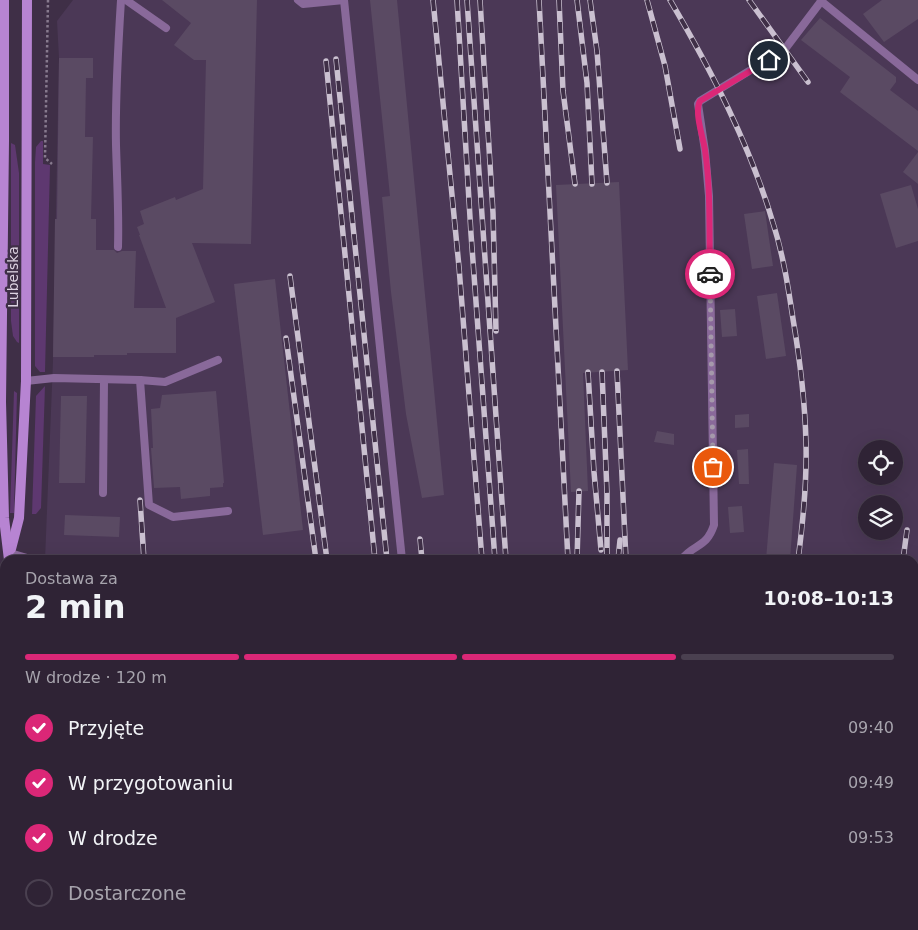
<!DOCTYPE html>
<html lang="pl">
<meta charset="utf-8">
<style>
body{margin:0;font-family:"DejaVu Sans",sans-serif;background:#372b3d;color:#f1f3f6;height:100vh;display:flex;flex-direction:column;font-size:19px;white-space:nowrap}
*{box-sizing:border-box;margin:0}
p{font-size:16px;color:#a7a4ad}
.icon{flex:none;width:28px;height:28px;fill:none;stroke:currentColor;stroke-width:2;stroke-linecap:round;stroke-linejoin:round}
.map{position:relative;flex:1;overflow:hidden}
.sheet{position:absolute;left:0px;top:555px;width:919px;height:375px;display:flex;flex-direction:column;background:#2f2335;border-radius:15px 15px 0 0;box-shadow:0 5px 20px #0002,0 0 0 1px #4a4050}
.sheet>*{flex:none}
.buttons{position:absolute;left:858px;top:440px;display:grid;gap:10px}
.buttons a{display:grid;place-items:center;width:45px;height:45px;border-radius:50%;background:#2f2335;box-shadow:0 5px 20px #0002,0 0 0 1px #4a4050;font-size:25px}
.pin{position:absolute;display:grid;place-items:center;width:42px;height:42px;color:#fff;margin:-21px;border:2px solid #fff;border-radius:50%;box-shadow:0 1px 5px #0007}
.courier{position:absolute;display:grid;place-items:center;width:50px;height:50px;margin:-25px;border:4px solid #db2777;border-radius:50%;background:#fff;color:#222;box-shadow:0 1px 6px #0007}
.headline em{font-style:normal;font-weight:700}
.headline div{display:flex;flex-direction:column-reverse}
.headline{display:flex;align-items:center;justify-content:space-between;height:85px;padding:0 25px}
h1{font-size:32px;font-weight:700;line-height:38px}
.bar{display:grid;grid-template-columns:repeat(4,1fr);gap:8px 5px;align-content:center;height:60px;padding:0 25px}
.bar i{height:6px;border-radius:4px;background:#4a4050}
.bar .current{background:#db2777}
.bar p{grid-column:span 4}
ol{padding:0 25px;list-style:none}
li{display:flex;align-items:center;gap:15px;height:55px}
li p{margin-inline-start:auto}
li .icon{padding:5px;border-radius:50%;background:#db2777;color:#fff;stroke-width:4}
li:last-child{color:#a7a4ad}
li i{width:28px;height:28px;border:2px solid #4a4050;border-radius:50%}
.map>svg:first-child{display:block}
</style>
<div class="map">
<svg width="918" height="930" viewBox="0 0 918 930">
<rect width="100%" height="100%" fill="#3f2f47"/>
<path fill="#4b3856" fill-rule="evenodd" d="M73,0H918V930H29V925H914V560H45L53,361L59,58L57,21ZM866,449H894V476H866ZM866,504H894V531H866Z"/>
<g fill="#5e3870">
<polygon points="41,141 43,141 43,164 50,165 45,372 40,372 35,366 35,162 36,147"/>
<polygon points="11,143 15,145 19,173 19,343 17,342 13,336 11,321"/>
<polygon points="45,386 41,508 36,514 32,514 36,396"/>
<polygon points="14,391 17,393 14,513 10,513"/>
</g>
<g fill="#5a4a63">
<polygon points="162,0 257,0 251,244 192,243 215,302 176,318 176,353 127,353 127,355 94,355 94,357 53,357 55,219 57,219 59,58 93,58 93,78 86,78 85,137 93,137 91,219 96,219 96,250 114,250 117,253 122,251 136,251 134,308 166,308 139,235 140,235 137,227 144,224 140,211 175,197 176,200 203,189 206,60 194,60 174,45 191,23"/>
<polygon points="370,0 397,0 444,495 422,498 406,414 391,292 382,197 390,196"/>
<polygon points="882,0 918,0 918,19 884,42 863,14"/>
<polygon points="820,18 896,77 896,82 890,90 918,111 918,151 840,92 850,77 801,40"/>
<polygon points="918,152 918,184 903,172"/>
<polygon points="619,182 628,370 583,373 588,491 571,492 556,185"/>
<polygon points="911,185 918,209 918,241 896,248 880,194"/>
<polygon points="765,211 773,266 752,269 744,214"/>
<polygon points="275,279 303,530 263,535 234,284"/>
<polygon points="777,293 786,356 766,359 757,296"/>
<polygon points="735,309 737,336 722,337 720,310"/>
<polygon points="216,391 224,483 223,483 223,487 210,488 210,496 181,499 180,487 154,488 151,448 153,448 151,409 160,408 162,395"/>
<polygon points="61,396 87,396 85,483 59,483"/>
<polygon points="749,414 749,427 735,428 735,415"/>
<polygon points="657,431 674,434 674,445 654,442"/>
<polygon points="748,449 749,484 739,484 737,450"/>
<polygon points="774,463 797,465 790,560 766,560"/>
<polygon points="742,506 744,532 730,533 728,507"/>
<polygon points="65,515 120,517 119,537 64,535"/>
</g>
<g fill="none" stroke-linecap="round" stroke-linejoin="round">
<polyline stroke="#877a8e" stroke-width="2.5" stroke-dasharray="2.5 2.5" stroke-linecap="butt" points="48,0 45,158 52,164"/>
<g stroke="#89699a" stroke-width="8">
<polyline points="126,0 166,28"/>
<polyline points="298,0 303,4 344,0"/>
<polyline points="344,0 402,560"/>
<polyline points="821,1 918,80"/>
<path d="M118,247C119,213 117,179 116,145C115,97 118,48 121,0"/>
<polyline points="140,380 149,505 173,517 228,511"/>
<polyline points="26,381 54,378 140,380 165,382 218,360"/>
<polyline points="103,493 104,380"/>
<polyline points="10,553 34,560"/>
<path d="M681,560C694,543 706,549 714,525L709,196L705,151L698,104L700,101L785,49L822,0"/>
<polyline points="466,925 467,930"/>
<polyline points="47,930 47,925"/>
<polyline points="154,930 154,925"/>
<polyline points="635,930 635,925"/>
</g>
<g stroke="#b784d2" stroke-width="10">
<polyline points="4,0 4,141 1,402 4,518 9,560"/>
<polyline points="11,549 19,518 26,381 27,0"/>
<polyline points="2,930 5,773"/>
</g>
<g stroke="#cac0d0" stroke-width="5.5">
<g id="rail">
<polyline points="433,0 459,267 482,560"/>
<polyline points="457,0 471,234 495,560"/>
<polyline points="467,0 506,560"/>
<polyline points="480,0 493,213 496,331"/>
<polyline points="539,0 568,560"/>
<polyline points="559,0 563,91 575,184"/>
<polyline points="577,0 587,83 592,184"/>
<polyline points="590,0 597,51 607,183"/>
<polyline points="647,0 665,66 680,149"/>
<path d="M670,0C711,70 750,145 773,223C783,254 788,286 793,319C800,360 805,402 806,443C807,482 803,522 798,560"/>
<polyline points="749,0 808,82"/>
<polyline points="336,59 387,560"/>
<polyline points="326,61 375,560"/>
<polyline points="290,276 327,560"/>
<polyline points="286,338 316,560"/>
<polyline points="617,371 626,560"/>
<polyline points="588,372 594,472 601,550"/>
<polyline points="602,372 607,493 607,560"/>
<polyline points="140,500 144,560"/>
<polyline points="420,539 422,560"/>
<polyline points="577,560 579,491"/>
<polyline points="618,560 620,540"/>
<polyline points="903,560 907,530"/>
<polyline points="172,925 173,930"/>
<polyline points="260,925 260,930"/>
<polyline points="325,925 326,930"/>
<polyline points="403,925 404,930"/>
<polyline points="422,925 424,930"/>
<polyline points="435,925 437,930"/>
<polyline points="482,925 483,930"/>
<polyline points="516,925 517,930"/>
<polyline points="529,925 530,930"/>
<polyline points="540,925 540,930"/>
<polyline points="597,925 597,930"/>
<polyline points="742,930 743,925"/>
<polyline points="753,930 753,925"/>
</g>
</g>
<use href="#rail" stroke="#3f2f47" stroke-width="4" stroke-dasharray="11" stroke-linecap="butt"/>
</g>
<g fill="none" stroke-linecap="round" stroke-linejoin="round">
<polyline stroke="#a599ab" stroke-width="5" stroke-dasharray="0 9" points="710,274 713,467"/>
<path stroke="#db2777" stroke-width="6" d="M710,274C709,233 711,191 705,150C703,137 694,112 700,101L769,60"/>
</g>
<g text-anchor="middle" stroke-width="4.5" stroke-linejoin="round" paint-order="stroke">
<g font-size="14" fill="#dcd2e1" stroke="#3f2f47">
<text transform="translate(13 277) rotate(-90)" y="5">Lubelska</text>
</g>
</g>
</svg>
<div class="buttons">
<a><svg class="icon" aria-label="locate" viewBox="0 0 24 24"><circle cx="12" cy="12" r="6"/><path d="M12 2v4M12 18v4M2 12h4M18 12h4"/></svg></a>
<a><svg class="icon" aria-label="layers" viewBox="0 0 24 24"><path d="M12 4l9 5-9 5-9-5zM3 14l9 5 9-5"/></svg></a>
</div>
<div class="pin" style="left:713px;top:467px;background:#ea580c"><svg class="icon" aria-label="bag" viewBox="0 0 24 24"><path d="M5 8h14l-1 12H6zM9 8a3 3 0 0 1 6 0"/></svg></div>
<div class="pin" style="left:769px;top:60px;background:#1f2937"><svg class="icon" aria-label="home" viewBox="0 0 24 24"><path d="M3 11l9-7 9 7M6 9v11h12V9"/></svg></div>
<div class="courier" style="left:710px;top:274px"><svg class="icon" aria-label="car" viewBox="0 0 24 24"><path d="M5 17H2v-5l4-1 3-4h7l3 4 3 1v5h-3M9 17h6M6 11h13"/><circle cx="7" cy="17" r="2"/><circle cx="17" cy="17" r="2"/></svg></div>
<section class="sheet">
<div class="headline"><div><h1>2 min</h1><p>Dostawa za</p></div><em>10:08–10:13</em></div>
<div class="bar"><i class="current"></i><i class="current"></i><i class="current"></i><i></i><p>W drodze · 120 m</p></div>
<ol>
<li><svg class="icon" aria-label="check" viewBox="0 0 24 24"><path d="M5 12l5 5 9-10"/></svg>Przyjęte<p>09:40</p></li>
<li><svg class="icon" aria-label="check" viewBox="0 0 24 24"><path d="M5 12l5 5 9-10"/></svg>W przygotowaniu<p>09:49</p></li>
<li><svg class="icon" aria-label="check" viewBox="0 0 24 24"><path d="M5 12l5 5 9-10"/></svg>W drodze<p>09:53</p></li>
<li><i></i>Dostarczone</li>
</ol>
</section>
</div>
